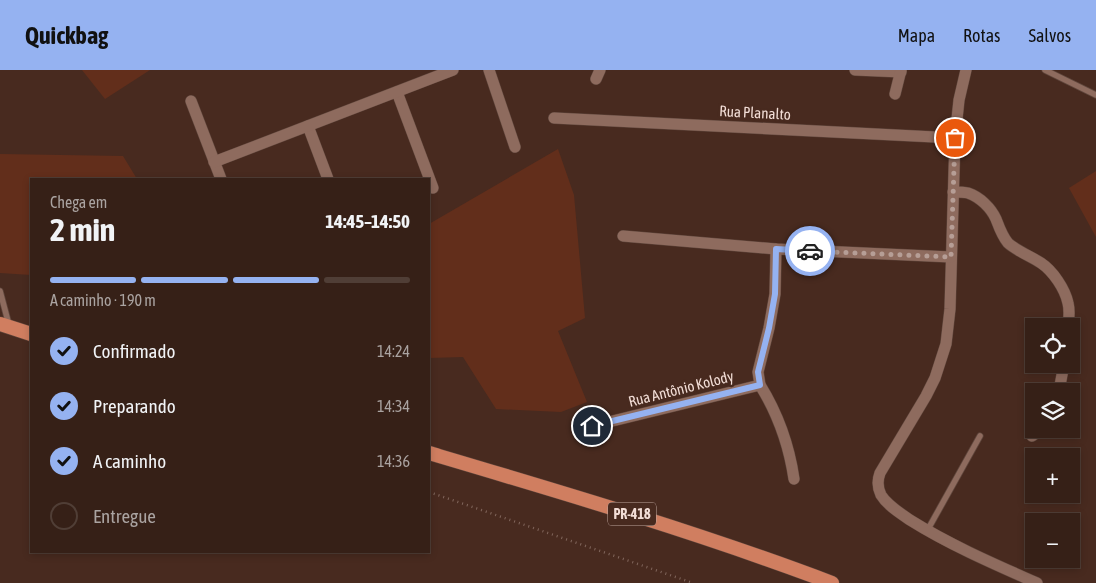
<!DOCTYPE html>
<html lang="pt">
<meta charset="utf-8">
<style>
body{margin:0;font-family:"Asap Condensed",sans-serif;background:#3d2820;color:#f1f3f6;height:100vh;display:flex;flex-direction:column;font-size:19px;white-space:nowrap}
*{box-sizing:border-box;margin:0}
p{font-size:16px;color:#aaa3a1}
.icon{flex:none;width:28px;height:28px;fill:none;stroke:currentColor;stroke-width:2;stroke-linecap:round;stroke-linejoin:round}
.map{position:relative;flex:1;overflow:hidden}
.details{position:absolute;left:30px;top:108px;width:400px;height:375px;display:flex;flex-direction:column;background:#362017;border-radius:0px;box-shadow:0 2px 8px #0003,0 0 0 1px #503e36}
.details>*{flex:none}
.fabs{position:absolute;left:1025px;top:248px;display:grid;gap:10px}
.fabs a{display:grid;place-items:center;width:55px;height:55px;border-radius:0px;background:#362017;box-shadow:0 2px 8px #0003,0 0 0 1px #503e36;font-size:25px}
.pin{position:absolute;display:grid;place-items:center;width:42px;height:42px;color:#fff;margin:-21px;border:2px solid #fff;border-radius:50%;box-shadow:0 1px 5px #0007}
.courier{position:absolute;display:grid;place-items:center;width:50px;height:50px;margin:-25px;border:4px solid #95b2f1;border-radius:50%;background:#fff;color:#222;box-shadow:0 1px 6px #0007}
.head em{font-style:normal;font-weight:700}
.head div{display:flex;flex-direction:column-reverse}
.head{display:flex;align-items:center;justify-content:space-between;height:85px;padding:0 20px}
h1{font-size:32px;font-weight:700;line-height:38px}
.bar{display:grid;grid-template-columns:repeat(4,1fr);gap:8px 5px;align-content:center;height:60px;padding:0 20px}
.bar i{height:6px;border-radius:4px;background:#503e36}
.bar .on{background:#95b2f1}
.bar p{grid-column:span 4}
ol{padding:0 20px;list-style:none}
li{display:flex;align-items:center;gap:15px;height:55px}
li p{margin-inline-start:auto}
li .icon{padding:5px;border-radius:50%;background:#95b2f1;color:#111;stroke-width:4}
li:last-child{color:#aaa3a1}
li i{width:28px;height:28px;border:2px solid #503e36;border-radius:50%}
header{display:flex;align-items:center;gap:30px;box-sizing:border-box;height:70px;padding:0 25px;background:#95b2f1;color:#111}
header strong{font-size:24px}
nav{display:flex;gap:28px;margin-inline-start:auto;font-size:18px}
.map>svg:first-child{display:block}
</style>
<header>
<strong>Quickbag</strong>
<nav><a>Mapa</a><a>Rotas</a><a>Salvos</a></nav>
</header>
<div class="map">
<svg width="1096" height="513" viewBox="0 0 1096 513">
<rect width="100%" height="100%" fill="#482a1f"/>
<g fill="#622e1b">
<polygon points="82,0 150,0 105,29"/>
<polygon points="558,79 574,125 585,248 558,261 587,332 561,342 496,339 463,287 429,288 429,154"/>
<polygon points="0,84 123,86 137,109 31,109 31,205 0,203"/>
<polygon points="1096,101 1096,167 1069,118"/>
</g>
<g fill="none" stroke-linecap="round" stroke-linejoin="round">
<g stroke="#60473d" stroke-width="7">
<g id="service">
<polyline points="1045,0 1096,25"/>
<polyline points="0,221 9,255"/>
<polyline points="927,461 980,366"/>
</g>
</g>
<g stroke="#60473d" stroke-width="12">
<g id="minor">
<polyline points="489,0 515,77"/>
<polyline points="855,0 901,2"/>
<path d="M966,0L959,30L955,68L950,239L946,274L935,308L926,326L880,403C877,411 877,417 881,425C887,435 900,443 910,450C950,475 994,494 1037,513"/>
<polyline points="596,9 600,0"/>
<polyline points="397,22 433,118"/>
<polyline points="895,24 901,0"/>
<polyline points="191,31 221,109"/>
<polyline points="554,48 955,68"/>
<polyline points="308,56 328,109"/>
<polyline points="214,92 453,0"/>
<path d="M953,122C958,122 964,122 968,123C980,127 991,138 996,149C999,157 1002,166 1008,173C1017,181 1030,186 1041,193C1053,201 1065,219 1068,233C1070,241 1069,249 1068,256"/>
<polyline points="623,166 776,179 951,187"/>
<path d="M760,315C778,344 789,375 794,409"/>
<polyline points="1059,321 1064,294"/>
<polyline points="592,356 760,315 758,302 769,258 775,224 776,179"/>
<polyline points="1032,366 1042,359"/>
</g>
</g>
<g stroke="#60473d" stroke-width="15">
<g id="trunk">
<polyline points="0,254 31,264"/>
<path d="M429,383C564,423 700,463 832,513"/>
</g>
</g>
<polyline stroke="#82675d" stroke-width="2.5" stroke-dasharray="1 4" stroke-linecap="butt" points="429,422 693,513"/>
<use href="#service" stroke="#8e6b5e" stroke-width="5.5"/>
<use href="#minor" stroke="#8e6b5e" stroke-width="11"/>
<use href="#trunk" stroke="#d07e60" stroke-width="14"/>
</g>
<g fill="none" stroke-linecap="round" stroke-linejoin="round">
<polyline stroke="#b69e96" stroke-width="5" stroke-dasharray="0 9" points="810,181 951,187 955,68"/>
<polyline stroke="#95b2f1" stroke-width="6" points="592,356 760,315 758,302 769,258 775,224 776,179 810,181"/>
</g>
<g text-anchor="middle" stroke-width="5" stroke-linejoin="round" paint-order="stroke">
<rect fill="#482a1f" stroke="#bfa79f" stroke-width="1" x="608" y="432.5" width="48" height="23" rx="4"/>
<g font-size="14" font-weight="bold" fill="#f2ddd6">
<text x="632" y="449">PR-418</text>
</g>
<g font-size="15" fill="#f2ddd6" stroke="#482a1f">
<text transform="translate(755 43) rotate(3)" y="5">Rua Planalto</text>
<text transform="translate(681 319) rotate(-14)" y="5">Rua Antônio Kolody</text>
</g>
</g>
</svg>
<div class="fabs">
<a><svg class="icon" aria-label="locate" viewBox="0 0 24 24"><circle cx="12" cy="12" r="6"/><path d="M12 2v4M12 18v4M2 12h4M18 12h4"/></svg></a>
<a><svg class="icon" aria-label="layers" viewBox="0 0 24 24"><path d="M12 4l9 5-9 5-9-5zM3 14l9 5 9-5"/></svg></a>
<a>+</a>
<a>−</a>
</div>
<div class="pin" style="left:955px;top:68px;background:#ea580c"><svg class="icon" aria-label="bag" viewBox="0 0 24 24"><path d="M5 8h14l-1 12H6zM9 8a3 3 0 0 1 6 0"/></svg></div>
<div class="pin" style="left:592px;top:356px;background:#1f2937"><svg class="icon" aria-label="home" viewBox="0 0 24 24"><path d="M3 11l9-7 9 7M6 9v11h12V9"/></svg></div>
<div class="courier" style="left:810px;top:181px"><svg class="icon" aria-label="car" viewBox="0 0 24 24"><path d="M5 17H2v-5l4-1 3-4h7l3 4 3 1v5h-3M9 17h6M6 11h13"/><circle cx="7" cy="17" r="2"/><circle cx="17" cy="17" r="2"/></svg></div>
<section class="details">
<div class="head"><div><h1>2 min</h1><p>Chega em</p></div><em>14:45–14:50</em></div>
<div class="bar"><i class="on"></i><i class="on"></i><i class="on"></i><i></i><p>A caminho · 190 m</p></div>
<ol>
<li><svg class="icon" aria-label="check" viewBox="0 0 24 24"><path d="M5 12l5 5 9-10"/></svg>Confirmado<p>14:24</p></li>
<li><svg class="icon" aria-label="check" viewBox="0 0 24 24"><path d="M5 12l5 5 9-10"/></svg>Preparando<p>14:34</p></li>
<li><svg class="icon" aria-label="check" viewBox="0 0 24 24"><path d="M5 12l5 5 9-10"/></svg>A caminho<p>14:36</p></li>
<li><i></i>Entregue</li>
</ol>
</section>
</div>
